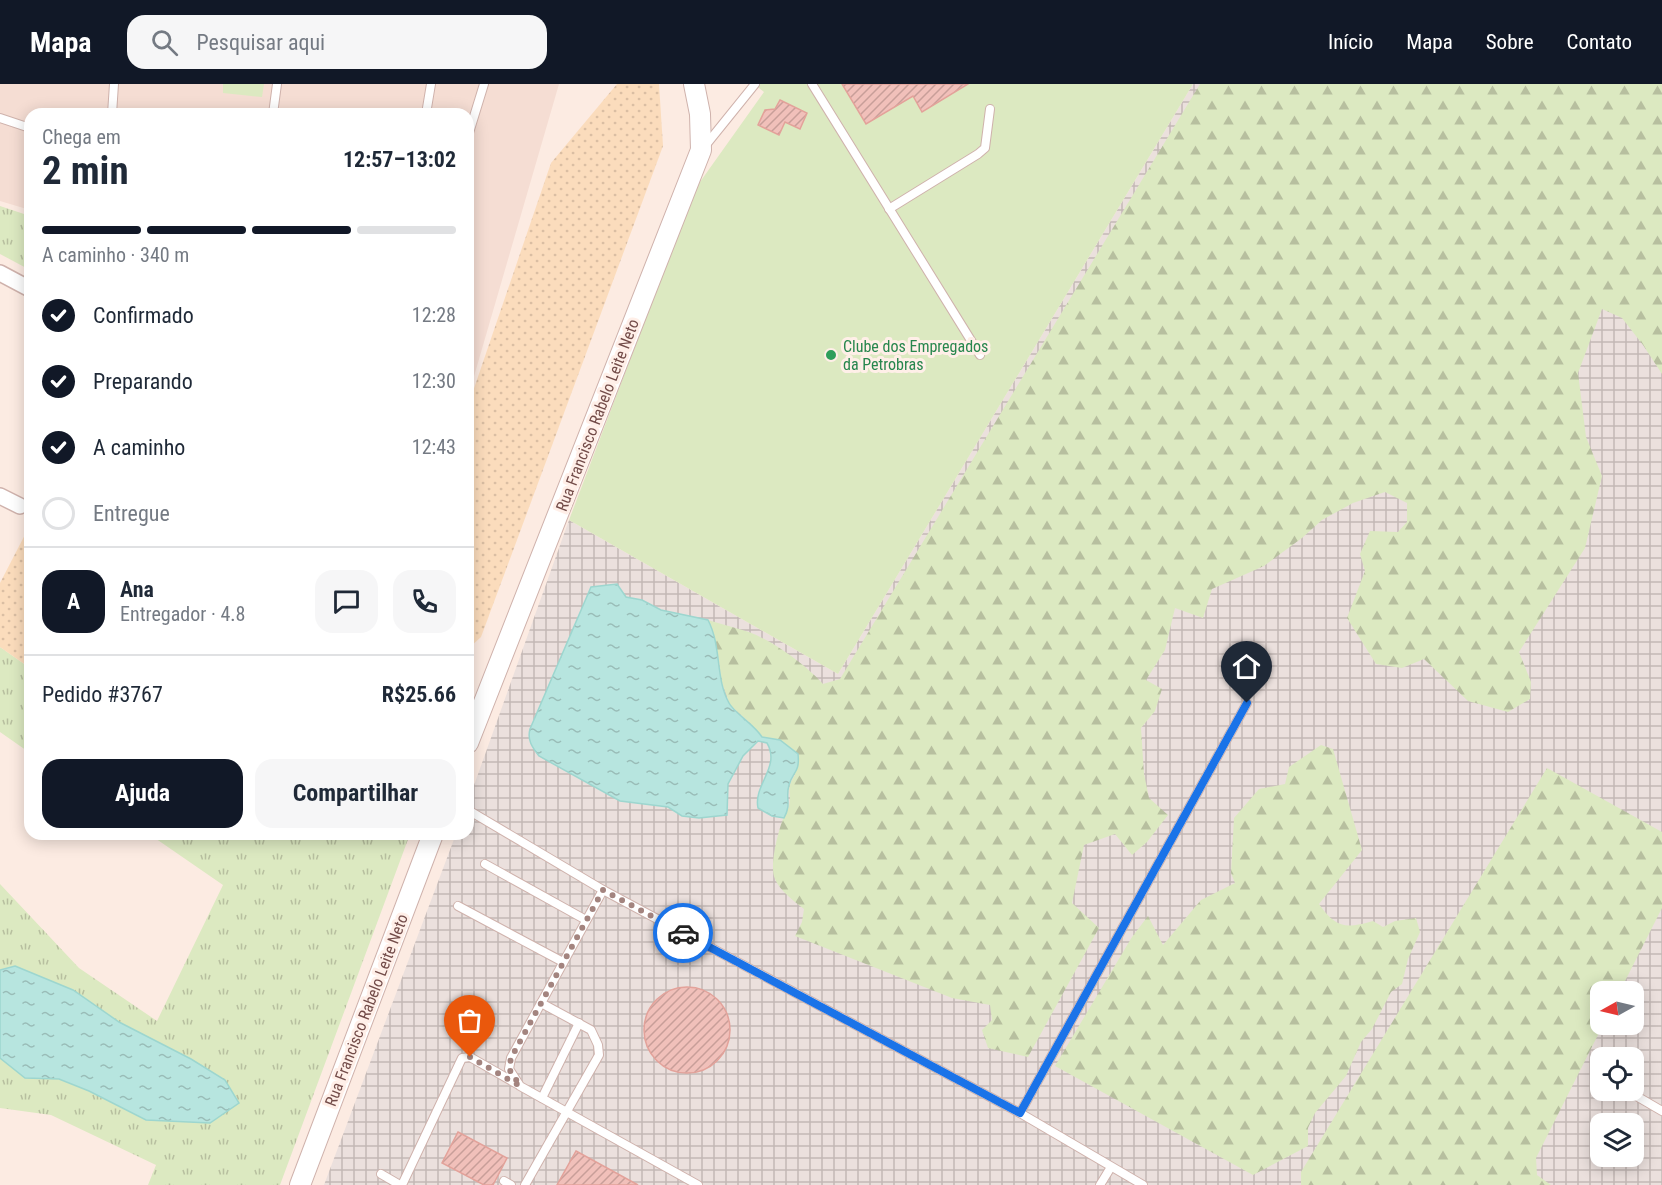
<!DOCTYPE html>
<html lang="pt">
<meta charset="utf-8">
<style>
body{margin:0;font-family:"Roboto Condensed",sans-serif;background:#f6f6f7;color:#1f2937;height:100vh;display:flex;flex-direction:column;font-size:22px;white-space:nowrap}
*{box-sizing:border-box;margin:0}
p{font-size:20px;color:#747a83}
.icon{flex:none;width:33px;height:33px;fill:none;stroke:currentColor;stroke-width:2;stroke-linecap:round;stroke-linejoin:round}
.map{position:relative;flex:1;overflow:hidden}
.side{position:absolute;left:24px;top:24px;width:450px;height:732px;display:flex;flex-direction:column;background:#fff;border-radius:18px;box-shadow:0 3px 15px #0003}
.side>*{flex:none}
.needle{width:39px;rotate:262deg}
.buttons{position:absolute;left:1590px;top:897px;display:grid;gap:12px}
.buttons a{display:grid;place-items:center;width:54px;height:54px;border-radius:12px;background:#fff;box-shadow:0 3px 15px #0003;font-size:30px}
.pin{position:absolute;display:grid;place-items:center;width:51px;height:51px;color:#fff;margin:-62px -26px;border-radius:50% 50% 50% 0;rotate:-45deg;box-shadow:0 0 6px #0007}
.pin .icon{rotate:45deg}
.courier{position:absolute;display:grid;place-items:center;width:60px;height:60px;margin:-30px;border:4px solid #1a73e8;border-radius:50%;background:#fff;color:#222;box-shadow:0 2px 8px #0007}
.headline em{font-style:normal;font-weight:700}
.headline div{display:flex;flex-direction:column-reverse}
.headline{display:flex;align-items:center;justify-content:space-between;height:102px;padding:0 18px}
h1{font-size:39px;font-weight:700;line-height:45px}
.bar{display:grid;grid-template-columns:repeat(4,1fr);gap:9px 6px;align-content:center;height:72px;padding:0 18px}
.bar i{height:8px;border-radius:4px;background:#e0e1e3}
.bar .on{background:#111827}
.bar p{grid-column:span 4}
.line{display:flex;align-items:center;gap:15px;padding:0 18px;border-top:2px solid #e0e1e3}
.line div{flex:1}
.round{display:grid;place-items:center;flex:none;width:63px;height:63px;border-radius:18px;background:#f6f6f7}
ol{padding:0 18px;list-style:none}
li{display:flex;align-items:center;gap:18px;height:66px}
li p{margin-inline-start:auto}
li .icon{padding:6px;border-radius:50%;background:#111827;color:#fff;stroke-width:4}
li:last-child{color:#747a83}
li i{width:33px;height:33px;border:3px solid #e0e1e3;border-radius:50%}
.button{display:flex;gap:12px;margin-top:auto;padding:12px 18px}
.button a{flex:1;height:69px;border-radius:18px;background:#111827;color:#fff;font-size:24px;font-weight:700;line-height:69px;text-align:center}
.button a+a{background:#f6f6f7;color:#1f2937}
header{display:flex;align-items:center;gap:36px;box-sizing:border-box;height:84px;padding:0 30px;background:#111827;color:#fff}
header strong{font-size:28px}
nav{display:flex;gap:33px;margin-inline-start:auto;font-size:21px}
.search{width:420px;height:54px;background:#f6f6f7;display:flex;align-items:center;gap:15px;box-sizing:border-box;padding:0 21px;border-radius:18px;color:#747a83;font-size:22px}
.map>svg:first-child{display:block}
</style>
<header>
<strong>Mapa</strong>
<div class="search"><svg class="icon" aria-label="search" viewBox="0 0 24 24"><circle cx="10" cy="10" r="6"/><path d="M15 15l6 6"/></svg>Pesquisar aqui</div>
<nav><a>Início</a><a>Mapa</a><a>Sobre</a><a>Contato</a></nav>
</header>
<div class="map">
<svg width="1662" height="1101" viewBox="0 0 1662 1101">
<defs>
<pattern id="industrial-grid" width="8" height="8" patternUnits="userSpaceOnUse" patternTransform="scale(1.5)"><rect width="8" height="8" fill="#ebe0dd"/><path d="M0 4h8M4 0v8" fill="none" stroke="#c3b8b5"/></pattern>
<pattern id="grass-tufts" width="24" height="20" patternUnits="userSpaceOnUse" patternTransform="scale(1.5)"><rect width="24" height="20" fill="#dce9c1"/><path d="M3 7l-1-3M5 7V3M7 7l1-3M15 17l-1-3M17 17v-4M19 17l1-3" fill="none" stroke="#b7bf9f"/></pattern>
<pattern id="forest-firs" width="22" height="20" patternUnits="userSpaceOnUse" patternTransform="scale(1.5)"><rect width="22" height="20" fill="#dce9c1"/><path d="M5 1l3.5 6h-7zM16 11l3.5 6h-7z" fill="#b7bf9f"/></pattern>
<pattern id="sand-dots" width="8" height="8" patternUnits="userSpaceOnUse" patternTransform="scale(1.5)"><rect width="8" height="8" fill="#fbdcbc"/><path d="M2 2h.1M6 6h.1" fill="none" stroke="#dabea3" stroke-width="1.8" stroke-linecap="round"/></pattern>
<pattern id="water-ripples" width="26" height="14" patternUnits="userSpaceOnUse" patternTransform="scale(1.5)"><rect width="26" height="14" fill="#b7e5df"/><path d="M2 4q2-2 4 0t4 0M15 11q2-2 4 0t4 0" fill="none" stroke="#99bcb7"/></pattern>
<pattern id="building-hatch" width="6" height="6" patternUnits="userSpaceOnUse" patternTransform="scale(1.5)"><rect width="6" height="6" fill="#f1c0ba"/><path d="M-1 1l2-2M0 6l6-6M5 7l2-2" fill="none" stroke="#c89e99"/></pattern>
</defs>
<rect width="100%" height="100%" fill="#fcebe2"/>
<polygon fill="#f5ddd3" points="0,0 559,0 468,313 468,30 30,30 30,126 0,117"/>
<path fill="url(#industrial-grid)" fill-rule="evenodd" d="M1193,0H1662V1101H324L456,750H468V718L569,436L838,590ZM1600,908H1634V940H1600ZM1600,974H1634V1006H1600ZM1600,1040H1634V1072H1600Z"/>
<g fill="url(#grass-tufts)">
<polygon points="0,122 30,132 30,186 0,170"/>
<polygon points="0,563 30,584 30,669 0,648"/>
<polygon points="149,750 410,750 280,1101 148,1101 156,1081 51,1031 0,1024 0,800 79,884 157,937 223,801"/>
</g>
<g fill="url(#forest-firs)">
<path d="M1200,0H1662V290L1643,261L1622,234L1602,225L1578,289L1586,353L1602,392L1585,464L1519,568L1531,598L1530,615L1508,628L1468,617L1424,575L1402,584L1376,580L1347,534L1365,487L1360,470L1370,447L1398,448L1407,438V419L1385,408L1353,419L1322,436L1302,454L1264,482L1212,505L1203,534L1175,524L1165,566L1146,596L1162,605L1155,627L1141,644L1144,690L1149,714L1168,731L1147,758L1132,771L1115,750L1084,761L1072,819L1099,844L1028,973L988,964L982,946L992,936L990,921L952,914L795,852L802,838L804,825C794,817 780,807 775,795C769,783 778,748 783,735C785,731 788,727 789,722C792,709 785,705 795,691L780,656L762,653L750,639L730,621L721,596L719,576L708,536C721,540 736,544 749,548C773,557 806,581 823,600L840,595Z"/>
<path d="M1321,661L1333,665L1362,766L1319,820C1336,844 1345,845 1373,837L1383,843L1395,837L1416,834L1420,848L1408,875L1402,900L1391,908L1372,945L1361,958L1346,992L1315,1029L1308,1044V1062L1253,1091L1055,982L1132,853L1148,832L1163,861L1201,816L1235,799L1231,789L1234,734L1259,705L1285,700L1289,683Z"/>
<polygon points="1547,684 1662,748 1662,824 1620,907 1600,908 1600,940 1603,941 1536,1074 1537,1091 1551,1101 1301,1101 1301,1088"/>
</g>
<g fill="url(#sand-dots)">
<polygon points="617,0 659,0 663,62 481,553 468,565 468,322 551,79"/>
<polygon points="30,441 30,584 0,563 0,499"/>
</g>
<g fill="#dce9c1">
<polygon points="223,0 264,0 262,13 223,9"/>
<polygon points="754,0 1193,0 838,590 569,436 695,105 764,8"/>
</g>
<g fill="url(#water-ripples)" stroke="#9dd6cf" stroke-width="1.5">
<path d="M617,500L626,513L642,516L661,526L708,536C722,563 715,594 729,619C734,629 754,640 762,653L780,656L798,670C800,689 793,687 789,701C785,715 792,719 784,734L772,732L758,724C753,701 781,683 767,659L758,657L743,672L728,700L727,731L699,734L682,732L668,723L620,717L539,672C532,663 527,656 530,645L591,503Z"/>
<polygon points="15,882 73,906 119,938 191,975 225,996 239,1019 210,1039 146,1036 89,1007 59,995 25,994 0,974 0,886"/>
</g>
<g fill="url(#building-hatch)" stroke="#e3a29a" stroke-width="1.5">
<polygon points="842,0 968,0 922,28 913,12 866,40"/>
<polygon points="780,16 807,29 800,45 785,38 779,51 758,41 765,26 775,25"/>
<circle cx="687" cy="946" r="43"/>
<polygon points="458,1048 507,1074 493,1101 484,1101 442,1079"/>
<polygon points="576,1067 638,1101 557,1101"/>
</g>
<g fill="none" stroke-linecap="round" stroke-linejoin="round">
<g stroke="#cfb2ac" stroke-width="10">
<g id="service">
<polyline points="812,0 980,271"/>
<polyline points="112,30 114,0"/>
<polyline points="273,30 277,0"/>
<polyline points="426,30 431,0"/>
<polyline points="0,34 30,44"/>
<polyline points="468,52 484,0"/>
<polyline points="705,62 755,0"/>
<polyline points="889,125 978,70 985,64 990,25"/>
<polyline points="468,726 603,806 1020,1029 1143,1101"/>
<polyline points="485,780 586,836"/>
<polyline points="603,806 511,974 509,985 520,1002 698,1101"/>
<polyline points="458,822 563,878"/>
<polyline points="1597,990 1600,992"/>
<polyline points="1626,1006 1662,1027"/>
<polyline points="542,1014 579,939"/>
<polyline points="1020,1029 1247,619"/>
<polyline points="381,1090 400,1101"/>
<polyline points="504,1097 511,1101"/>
<polyline points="402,1101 462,974 470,973 517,1000"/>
<polyline points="525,1101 599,971 598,961 591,946 541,919"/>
<polyline points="1100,1101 1111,1083"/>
</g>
</g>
<g stroke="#cfb2ac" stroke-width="18">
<g id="minor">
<polyline points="0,189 30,205"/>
<polyline points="0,412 20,422"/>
</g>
</g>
<g stroke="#cfb2ac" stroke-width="22">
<g id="tertiary">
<polyline points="468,659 701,66 700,30 694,0"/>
<polyline points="300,1101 433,750"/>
</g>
</g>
<use href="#service" stroke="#fff" stroke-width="8"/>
<use href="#minor" stroke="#fff" stroke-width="15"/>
<use href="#tertiary" stroke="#fff" stroke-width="20"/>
</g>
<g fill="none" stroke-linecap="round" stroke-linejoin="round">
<polyline stroke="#a3847f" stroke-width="6" stroke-dasharray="0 10.8" points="470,973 520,1002 509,985 511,974 603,806 683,849"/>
<polyline stroke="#1a73e8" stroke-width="8" points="683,849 1020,1029 1247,619"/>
</g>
<circle fill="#2e9e5b" stroke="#ffefe8" stroke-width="2" cx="831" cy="271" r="6"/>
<g text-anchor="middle" stroke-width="6" stroke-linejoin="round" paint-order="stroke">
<g font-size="16" fill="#27864d" stroke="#ffefe8" text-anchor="start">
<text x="843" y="268">Clube dos Empregados<tspan x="843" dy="18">da Petrobras</tspan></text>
</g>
<g font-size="16" fill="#734c49" stroke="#ffefe8">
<text transform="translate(597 331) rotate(-69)" y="6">Rua Francisco Rabelo Leite Neto</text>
<text transform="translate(366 926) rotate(-69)" y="6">Rua Francisco Rabelo Leite Neto</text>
</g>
</g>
</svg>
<div class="buttons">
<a><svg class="needle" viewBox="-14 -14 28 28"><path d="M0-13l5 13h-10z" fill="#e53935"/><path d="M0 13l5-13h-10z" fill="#747a83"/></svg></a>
<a><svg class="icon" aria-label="locate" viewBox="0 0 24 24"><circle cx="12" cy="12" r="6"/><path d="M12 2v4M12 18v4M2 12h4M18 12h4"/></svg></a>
<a><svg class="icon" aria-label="layers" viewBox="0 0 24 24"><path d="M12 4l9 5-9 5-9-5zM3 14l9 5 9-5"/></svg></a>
</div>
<div class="pin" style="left:470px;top:973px;background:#ea580c"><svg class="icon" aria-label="bag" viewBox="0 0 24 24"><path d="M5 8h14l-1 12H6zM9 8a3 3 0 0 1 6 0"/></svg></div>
<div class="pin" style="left:1247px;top:619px;background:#1f2937"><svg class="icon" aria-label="home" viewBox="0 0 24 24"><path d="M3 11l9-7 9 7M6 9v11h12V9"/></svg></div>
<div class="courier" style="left:683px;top:849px"><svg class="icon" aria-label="car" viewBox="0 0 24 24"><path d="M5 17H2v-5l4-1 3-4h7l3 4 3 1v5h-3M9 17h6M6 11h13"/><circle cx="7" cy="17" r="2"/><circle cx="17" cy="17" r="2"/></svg></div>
<section class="side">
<div class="headline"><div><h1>2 min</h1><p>Chega em</p></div><em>12:57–13:02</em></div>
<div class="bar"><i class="on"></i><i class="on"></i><i class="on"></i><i></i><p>A caminho · 340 m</p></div>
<ol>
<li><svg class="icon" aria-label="check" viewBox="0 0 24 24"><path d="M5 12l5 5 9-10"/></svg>Confirmado<p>12:28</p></li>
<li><svg class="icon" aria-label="check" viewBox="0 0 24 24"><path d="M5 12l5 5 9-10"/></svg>Preparando<p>12:30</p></li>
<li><svg class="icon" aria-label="check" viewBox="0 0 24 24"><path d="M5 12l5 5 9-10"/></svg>A caminho<p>12:43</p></li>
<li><i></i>Entregue</li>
</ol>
<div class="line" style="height:108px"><b class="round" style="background:#111827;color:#fff">A</b><div><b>Ana</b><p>Entregador · 4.8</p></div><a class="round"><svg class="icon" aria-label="chat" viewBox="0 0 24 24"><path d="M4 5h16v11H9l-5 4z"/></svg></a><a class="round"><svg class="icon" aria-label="phone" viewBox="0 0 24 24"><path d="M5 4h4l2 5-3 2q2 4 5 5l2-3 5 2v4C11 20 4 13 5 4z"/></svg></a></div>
<div class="line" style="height:78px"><div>Pedido #3767</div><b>R$25.66</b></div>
<div class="button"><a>Ajuda</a><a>Compartilhar</a></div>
</section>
</div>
